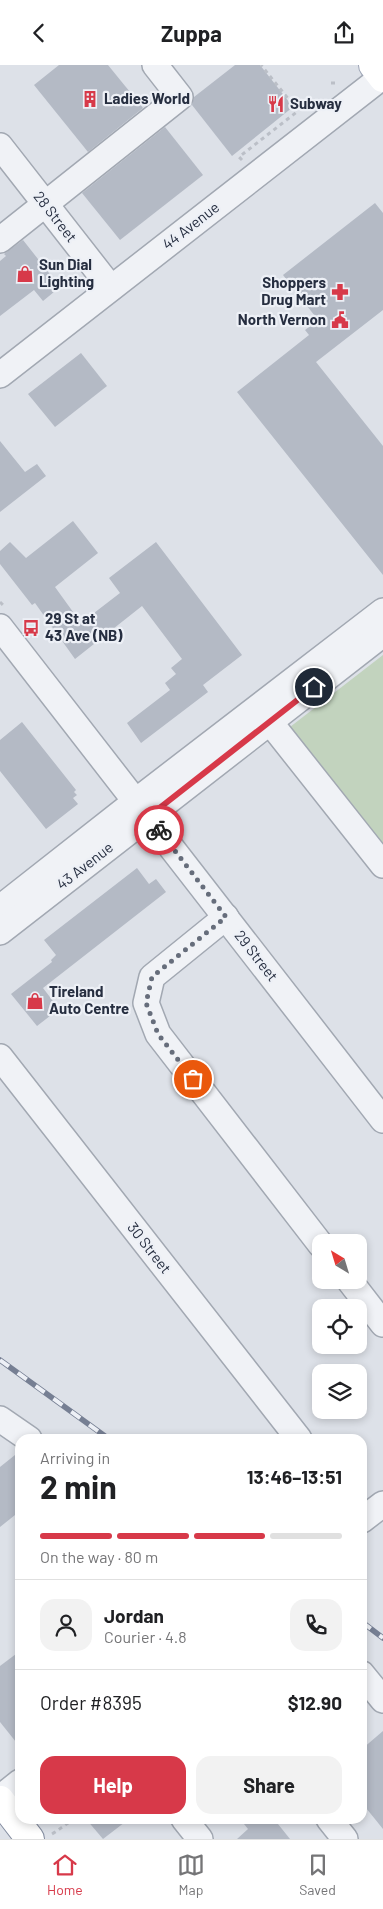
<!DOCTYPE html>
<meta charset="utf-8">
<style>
body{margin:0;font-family:Barlow,sans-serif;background:#f2f2f2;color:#202124;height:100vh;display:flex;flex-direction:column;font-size:19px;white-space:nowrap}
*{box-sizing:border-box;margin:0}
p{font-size:16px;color:#757577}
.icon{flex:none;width:28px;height:28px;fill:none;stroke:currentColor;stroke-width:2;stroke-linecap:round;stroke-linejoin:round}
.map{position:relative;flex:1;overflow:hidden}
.sheet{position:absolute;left:15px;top:1369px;width:352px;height:390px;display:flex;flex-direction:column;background:#fff;border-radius:15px;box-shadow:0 2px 8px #0003}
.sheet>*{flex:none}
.needle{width:32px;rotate:322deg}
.fabs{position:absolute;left:312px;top:1169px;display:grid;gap:10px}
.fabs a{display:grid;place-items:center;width:55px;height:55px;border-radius:10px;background:#fff;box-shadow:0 2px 8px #0003;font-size:25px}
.pin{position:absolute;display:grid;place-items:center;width:42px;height:42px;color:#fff;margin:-21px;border:2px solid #fff;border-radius:50%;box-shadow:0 1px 5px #0007}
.courier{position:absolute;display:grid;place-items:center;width:50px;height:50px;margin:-25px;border:4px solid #d73949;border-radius:50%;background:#fff;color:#222;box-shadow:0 1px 6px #0007}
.head em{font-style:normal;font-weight:700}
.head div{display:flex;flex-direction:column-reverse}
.head{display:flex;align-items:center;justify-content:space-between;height:85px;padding:0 25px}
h1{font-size:32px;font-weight:700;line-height:38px}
.bar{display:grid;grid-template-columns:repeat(4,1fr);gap:8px 5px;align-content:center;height:60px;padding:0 25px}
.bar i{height:6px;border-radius:4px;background:#e0e0e0}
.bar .on{background:#d73949}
.bar p{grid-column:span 4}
.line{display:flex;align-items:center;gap:12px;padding:0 25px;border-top:1px solid #e0e0e0}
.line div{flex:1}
.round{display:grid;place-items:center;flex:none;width:52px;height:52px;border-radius:15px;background:#f2f2f2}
.primary-button{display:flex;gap:10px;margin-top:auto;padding:10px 25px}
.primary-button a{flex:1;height:58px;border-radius:15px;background:#d73949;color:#fff;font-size:20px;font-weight:700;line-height:58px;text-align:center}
.primary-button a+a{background:#f2f2f2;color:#202124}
header{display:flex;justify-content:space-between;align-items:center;height:65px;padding:0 25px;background:#fff;font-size:22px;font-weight:700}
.dock{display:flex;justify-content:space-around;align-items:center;height:70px;border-top:1px solid #e0e0e0;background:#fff;font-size:14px;color:#757577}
.dock a{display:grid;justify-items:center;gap:2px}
.dock .on{color:#d73949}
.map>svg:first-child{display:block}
</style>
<header><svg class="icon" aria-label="back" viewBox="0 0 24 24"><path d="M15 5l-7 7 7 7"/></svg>Zuppa<svg class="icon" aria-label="share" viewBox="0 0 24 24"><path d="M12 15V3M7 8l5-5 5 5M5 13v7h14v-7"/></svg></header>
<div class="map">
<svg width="383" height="1774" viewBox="0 0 383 1774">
<rect width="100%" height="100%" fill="#dde1e8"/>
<polygon fill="#c2d3be" points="383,590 383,787 292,672 290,662"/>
<g fill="#b4bac5">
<polygon points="59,0 108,0 143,43 88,87 34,20"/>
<polygon points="235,0 260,0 293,42 232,91 192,40 194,32"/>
<polygon points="165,62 203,110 120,175 82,128"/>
<polygon points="375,138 383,148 383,245 316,297 383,381 383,510 237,327 309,270 305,265 318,255 283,210"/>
<polygon points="23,175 60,222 43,236 34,225 0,251 0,196 6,191 4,189"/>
<polygon points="81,288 107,321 55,362 28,329"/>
<polygon points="0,376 25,407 37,399 46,411 0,447"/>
<polygon points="73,456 98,488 55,522 81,558 120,528 109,513 156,477 242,590 203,620 208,627 141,678 127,658 170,625 165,618 176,609 171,603 182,594 142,541 75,594 35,538 32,540 0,499 0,486 10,477 26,493"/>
<polygon points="22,657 76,725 74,727 77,730 73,733 78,739 46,764 0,706 0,675"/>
<polygon points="137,803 149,819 156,814 166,827 43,923 59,944 37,961 11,929 52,897 51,895 56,890 44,875"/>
<polygon points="20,1386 20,1446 0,1462 0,1402"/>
<polygon points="20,1586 20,1682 0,1657 0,1601"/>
<polygon points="383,1666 383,1764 362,1738 362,1684"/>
<polygon points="86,1754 129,1754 103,1774"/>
<polygon points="240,1754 274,1754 290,1774 237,1774 248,1764"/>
</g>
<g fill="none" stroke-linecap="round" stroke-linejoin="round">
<g stroke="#a2a8b2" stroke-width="28">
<g id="minor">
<polyline points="0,81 111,223"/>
<polyline points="0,175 180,32 155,0"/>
<polyline points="0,310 382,12"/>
<polyline points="0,562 383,1055"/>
<polyline points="269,656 383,800"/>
<polyline points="0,843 136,736 383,546"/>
<polyline points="226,852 152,912 146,938 158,969 321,1180"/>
<polyline points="0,867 383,569"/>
<polyline points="0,992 299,1374"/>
<polyline points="349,1215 383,1259"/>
<polyline points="0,1354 29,1374"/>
<polyline points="362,1455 383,1439"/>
<polyline points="362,1609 383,1635"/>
<polyline points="0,1733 20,1717"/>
<polyline points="184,1754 200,1774"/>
<polyline points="329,1754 345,1774"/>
</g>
</g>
<g stroke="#9ca4b5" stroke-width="30">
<polyline id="major" points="373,0 383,13"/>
</g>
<g stroke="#848da0" stroke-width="30">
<polyline id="highway" points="0,1735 30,1774"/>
</g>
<g stroke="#bbbfc7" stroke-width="3" stroke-dasharray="4 4" stroke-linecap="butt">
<polyline points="331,18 336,18"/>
<polyline points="242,95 239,92 298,46 261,0"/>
<polyline points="0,537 5,542"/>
<path d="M52,1769C61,1764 67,1757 76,1754"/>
</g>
<use href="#minor" stroke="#f0f2f6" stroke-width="25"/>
<use href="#major" stroke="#fff" stroke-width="28"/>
<use href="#highway" stroke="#fff" stroke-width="28"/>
<g stroke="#767f93" stroke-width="5.5">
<g id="rail">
<polyline points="0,1295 109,1374"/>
<polyline points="362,1557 383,1573"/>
</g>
</g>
<use href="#rail" stroke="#edf0f6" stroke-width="4" stroke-dasharray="11" stroke-linecap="butt"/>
</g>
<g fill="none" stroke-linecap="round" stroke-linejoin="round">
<polyline stroke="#666d7b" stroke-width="5" stroke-dasharray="0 9" points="159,765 226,852 152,912 146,938 158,969 193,1014"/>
<polyline stroke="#d73949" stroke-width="6" points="159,765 148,752 314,622"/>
</g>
<defs>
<g id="building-bare" transform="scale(1.35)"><path d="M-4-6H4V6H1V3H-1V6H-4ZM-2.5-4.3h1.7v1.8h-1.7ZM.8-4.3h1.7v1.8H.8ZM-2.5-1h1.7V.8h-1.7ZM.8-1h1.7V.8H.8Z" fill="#d73949" stroke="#edf0f6" stroke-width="2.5" paint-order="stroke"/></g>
<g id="restaurant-bare" transform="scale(1.35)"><path d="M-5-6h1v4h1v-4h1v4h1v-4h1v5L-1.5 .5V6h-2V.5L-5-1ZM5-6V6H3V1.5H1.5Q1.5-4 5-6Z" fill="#d73949" stroke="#edf0f6" stroke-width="2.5" paint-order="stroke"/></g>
<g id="shop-bare" transform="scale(1.35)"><path d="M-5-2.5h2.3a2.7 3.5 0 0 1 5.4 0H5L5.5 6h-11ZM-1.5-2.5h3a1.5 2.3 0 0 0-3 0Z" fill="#d73949" stroke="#edf0f6" stroke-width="2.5" paint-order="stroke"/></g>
<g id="pharmacy-bare" transform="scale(1.35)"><path d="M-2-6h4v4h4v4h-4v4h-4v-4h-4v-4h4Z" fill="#d73949" stroke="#edf0f6" stroke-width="2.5" paint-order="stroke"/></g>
<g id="civic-bare" transform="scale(1.35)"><path d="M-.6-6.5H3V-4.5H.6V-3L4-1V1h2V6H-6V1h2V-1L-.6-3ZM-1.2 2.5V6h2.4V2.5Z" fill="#d73949" stroke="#edf0f6" stroke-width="2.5" paint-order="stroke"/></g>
<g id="bus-bare" transform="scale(1.35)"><path d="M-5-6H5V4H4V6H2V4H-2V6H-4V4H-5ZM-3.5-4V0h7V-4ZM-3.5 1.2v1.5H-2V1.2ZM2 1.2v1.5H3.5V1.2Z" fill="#d73949" stroke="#edf0f6" stroke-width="2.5" paint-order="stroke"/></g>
</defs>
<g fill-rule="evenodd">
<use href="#building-bare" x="90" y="34"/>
<use href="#restaurant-bare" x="276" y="39"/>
<use href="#shop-bare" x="25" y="209"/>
<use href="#pharmacy-bare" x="340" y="227"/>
<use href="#civic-bare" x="340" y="255"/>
<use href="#bus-bare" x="31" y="563"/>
<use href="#shop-bare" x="35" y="936"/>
</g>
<g text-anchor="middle" stroke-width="4.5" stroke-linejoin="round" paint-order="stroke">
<g font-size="15" font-weight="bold" fill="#262e40" stroke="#edf0f6" text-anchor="start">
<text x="104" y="39">Ladies World</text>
<text x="290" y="44">Subway</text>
<text x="39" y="205">Sun Dial<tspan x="39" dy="17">Lighting</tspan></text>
<text x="326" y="223" text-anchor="end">Shoppers<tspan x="326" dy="17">Drug Mart</tspan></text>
<text x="326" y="260" text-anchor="end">North Vernon</text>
<text x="45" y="559">29 St at<tspan x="45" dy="17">43 Ave (NB)</tspan></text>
<text x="49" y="932">Tireland<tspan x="49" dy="17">Auto Centre</tspan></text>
</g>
<g font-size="15" fill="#262e40" stroke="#edf0f6">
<text transform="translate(55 152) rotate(52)" y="5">28 Street</text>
<text transform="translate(191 161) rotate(-38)" y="5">44 Avenue</text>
<text transform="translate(85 801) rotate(-38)" y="5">43 Avenue</text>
<text transform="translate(256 891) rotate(52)" y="5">29 Street</text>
<text transform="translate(149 1183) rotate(52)" y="5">30 Street</text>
</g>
</g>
</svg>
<div class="fabs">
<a><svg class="needle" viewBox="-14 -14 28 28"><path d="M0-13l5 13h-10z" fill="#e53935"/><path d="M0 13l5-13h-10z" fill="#757577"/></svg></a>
<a><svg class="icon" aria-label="locate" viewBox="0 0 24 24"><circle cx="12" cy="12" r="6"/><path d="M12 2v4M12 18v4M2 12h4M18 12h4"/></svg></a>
<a><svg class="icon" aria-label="layers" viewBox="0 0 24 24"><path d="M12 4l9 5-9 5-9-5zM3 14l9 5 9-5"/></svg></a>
</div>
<div class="pin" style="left:193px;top:1014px;background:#ea580c"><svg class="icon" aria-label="bag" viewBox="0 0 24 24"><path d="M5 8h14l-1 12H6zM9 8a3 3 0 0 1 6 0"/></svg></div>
<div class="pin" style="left:314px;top:622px;background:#1f2937"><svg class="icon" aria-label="home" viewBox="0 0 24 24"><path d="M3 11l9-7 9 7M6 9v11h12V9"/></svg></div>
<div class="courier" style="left:159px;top:765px"><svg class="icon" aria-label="bike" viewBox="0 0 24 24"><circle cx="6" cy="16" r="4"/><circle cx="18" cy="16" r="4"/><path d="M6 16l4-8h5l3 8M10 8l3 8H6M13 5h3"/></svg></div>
<section class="sheet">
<div class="head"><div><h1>2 min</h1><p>Arriving in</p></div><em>13:46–13:51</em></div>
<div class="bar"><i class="on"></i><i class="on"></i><i class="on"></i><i></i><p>On the way · 80 m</p></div>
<div class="line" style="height:90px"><a class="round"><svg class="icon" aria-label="person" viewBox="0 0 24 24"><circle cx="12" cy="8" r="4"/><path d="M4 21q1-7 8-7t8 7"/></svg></a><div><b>Jordan</b><p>Courier · 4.8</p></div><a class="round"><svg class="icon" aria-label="phone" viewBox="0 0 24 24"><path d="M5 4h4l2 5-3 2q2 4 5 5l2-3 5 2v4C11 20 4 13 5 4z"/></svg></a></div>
<div class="line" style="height:65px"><div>Order #8395</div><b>$12.90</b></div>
<div class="primary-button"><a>Help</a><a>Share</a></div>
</section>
</div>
<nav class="dock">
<a class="on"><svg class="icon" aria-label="home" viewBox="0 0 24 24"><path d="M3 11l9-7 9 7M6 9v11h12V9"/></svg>Home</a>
<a><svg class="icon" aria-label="map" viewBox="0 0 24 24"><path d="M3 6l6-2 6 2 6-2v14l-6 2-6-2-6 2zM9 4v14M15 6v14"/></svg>Map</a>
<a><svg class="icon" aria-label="saved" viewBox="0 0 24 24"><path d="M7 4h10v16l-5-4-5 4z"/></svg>Saved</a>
</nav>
